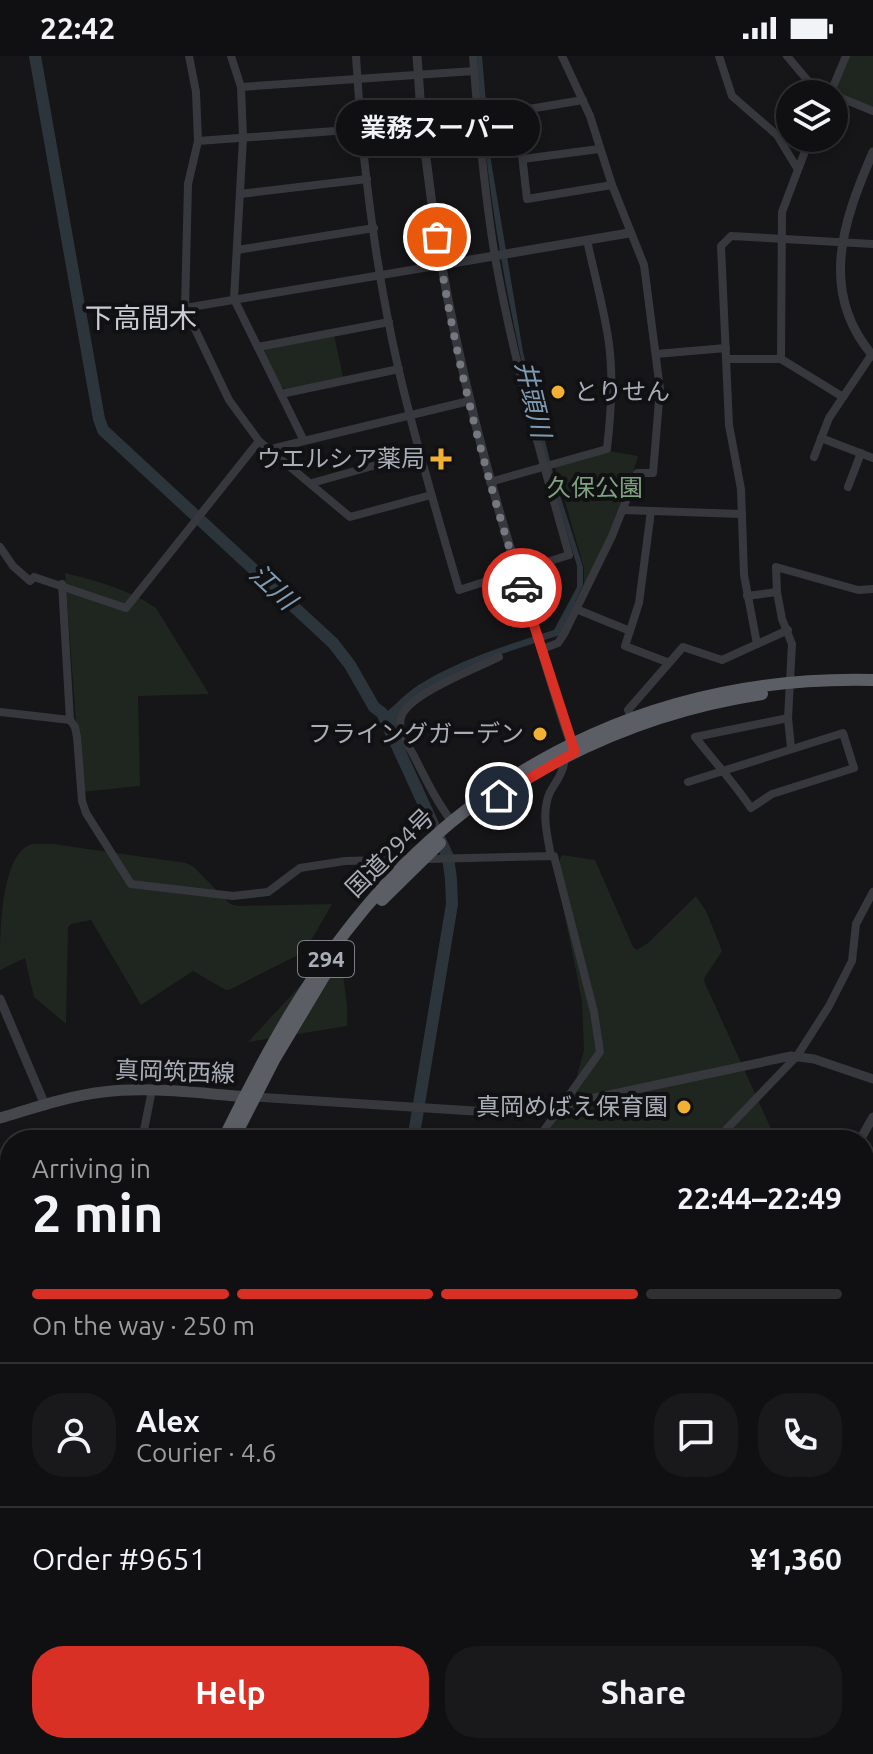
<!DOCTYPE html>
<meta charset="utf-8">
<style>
body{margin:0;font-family:Ubuntu,"Noto Sans JP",sans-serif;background:#19191b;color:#f1f3f6;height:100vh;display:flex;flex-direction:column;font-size:30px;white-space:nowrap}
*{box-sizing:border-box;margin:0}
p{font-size:26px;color:#9c9d9f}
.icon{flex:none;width:44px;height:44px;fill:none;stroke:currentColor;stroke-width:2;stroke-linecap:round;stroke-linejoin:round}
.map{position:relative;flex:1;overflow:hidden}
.side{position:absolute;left:0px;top:1074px;width:874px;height:624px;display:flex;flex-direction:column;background:#101012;border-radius:32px 32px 0 0;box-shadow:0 4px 12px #0003,0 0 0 2px #303032}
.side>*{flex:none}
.controls{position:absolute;left:776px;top:24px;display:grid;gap:16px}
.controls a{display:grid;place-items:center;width:72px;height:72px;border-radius:50%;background:#101012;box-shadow:0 4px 12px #0003,0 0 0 2px #303032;font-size:40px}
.pin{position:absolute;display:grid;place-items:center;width:68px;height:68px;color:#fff;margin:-34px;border:4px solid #fff;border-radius:50%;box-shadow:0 2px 8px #0007}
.courier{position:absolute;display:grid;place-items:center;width:80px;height:80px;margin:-40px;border:6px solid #d93025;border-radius:50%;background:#fff;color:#222;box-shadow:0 2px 10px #0007}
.bubble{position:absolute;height:56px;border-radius:28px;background:#101012;box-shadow:0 4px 12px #0003,0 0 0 2px #303032;font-size:26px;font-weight:600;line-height:56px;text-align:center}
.head em{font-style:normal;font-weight:600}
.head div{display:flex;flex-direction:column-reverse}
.head{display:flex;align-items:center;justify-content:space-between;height:136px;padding:0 32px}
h1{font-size:52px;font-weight:600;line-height:60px}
.bar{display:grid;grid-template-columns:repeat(4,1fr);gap:12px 8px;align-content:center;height:96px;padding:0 32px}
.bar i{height:10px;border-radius:6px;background:#303032}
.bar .active{background:#d93025}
.bar p{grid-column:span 4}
.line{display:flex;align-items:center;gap:20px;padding:0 32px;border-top:2px solid #303032}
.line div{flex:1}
.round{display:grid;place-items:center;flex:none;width:84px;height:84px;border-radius:32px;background:#19191b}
.button{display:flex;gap:16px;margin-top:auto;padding:16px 32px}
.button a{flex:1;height:92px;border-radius:32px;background:#d93025;color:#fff;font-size:32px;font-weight:600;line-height:92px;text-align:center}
.button a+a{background:#19191b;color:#f1f3f6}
.status{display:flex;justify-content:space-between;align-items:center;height:56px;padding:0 40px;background:#101012;direction:ltr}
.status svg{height:22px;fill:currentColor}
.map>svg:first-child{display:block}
</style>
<div class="status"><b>22:42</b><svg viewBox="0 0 49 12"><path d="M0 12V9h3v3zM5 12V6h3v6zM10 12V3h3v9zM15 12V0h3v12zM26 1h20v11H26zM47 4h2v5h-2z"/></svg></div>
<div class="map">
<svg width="873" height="1698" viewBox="0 0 873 1698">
<rect width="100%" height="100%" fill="#161618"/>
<g fill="#1e261f">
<polygon points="850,0 873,0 873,52 835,35"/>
<polygon points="334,279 343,321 287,333 280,331 263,298 266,292"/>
<polygon points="609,395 638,400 613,482 584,531 584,512 555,411"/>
<path d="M65,517C97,525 128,533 156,552L209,638L138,640L140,730L81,736Z"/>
<path d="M32,788H53L186,807L194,811L230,848L237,850L332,848C321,866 311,890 294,901L231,933L226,934L193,915L141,949L91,864L71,868L68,871L66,968L34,941L25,902L0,914C0,878 0,798 32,788Z"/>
<polygon points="562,799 595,804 633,891 637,894 648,887 696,840 707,857 722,895 705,921 704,925 776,1084 544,1084 573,1035 584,994 582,945 560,836 560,803"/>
<polygon points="339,888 347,949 347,970 248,986"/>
<polygon points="864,1113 873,1115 873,1194 864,1188"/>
<polygon points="873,1211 873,1299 864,1312 864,1229"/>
</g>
<g fill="#2c353c">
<path d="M477,0H482L491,105L523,296L553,417L583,511V529L560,579L495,600L406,644L397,659L396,675L388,660C408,618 511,588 554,574L577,531V510C525,344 488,174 477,0Z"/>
<polygon points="655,1688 759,1688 749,1698 648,1698"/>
</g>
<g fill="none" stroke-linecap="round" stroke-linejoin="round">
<g stroke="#2c353c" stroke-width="12">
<polyline points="35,0 99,363 103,374 333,587 350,609 374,651 382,657 448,801 451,823 452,848 413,1084"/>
<polyline points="391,665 392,659 422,634"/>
<polyline points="227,1688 236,1698"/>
</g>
<g stroke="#37383d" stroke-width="8">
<polyline points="189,0 196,36 198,85 188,128 185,252 229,344 259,385 350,461 431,439"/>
<polyline points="231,0 241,31 243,82 234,243 304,385"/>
<path d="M356,0C362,105 375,212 399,315C416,389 438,461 459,534L569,499C541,400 513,302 495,201C484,135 478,67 473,0"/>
<polyline points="719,0 732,40 777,79 797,112"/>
<polyline points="787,0 808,25 832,38"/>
<polyline points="241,31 474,15"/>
<polyline points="830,38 846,0"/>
<polyline points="834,39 873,55"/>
<polyline points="583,44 517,55 527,143 612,129"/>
<polyline points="198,85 362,73"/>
<polyline points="523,103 599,93"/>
<polyline points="240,138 367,123"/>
<polyline points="237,194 374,172"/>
<polyline points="185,252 441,209"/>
<polyline points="258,291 389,266"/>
<polyline points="656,298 726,292"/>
<polyline points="727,303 781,303 843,341"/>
<polyline points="781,303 782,156 810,82"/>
<polyline points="281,338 399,313"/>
<polyline points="821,382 873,402"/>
<polyline points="271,393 469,345"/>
<polyline points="814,401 829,362 872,298"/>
<path d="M490,426L607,393C611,356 614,319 608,281C603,249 594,217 587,184"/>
<polyline points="312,427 419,397"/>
<polyline points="848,431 861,397"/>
<polyline points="623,454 742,458"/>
<polyline points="651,455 639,547 625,590 667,606"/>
<polyline points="0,491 13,510 30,525 34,521 126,552 259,385"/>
<polyline points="62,528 70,664 75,671 77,681 82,745 86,757 131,828 233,840 268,836 300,812 345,805 554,800 594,956 600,996 537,1084"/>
<polyline points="747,540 777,536"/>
<polyline points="576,553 630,575"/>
<polyline points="757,588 744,519 741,433 729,369 721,190 731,180 873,188"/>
<polyline points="542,593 558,587 564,578 612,480 637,417 653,417 660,333 644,209 612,129 590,60 562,0"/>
<polyline points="0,656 70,664"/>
<polyline points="631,661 628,654 683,591 722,604 788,574"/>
<polyline points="788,662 792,588 782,563 777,536 776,511 858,534 873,533"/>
<path d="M688,726L843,677L854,712L772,738L751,752C734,727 714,705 695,681L788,662L791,692"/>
<path d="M452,766C437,746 426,724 415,702C409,690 397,675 401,662C406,639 477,612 499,601"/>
<path d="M551,800C547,779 541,756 550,736C557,724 564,716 565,701"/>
<polyline points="142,1084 152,1034"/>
<polyline points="716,1084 797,1000 829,950 852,905 856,868 873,836"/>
<polyline points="864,1214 873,1222"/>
<polyline points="0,1308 10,1315"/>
<polyline points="864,1365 873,1357"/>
<polyline points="864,1617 873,1631"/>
<polyline points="0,1649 10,1647"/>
<polyline points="182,1688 191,1698"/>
<polyline points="460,1698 473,1688"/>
</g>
<g stroke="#37383d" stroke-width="9">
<path d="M417,0C428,192 472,377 531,559C545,604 557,649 573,693"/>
<path d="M873,96C843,165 818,236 873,300"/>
<polyline points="441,209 629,177"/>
<polyline points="0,943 45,1049"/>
<polyline points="255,1041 505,1057 534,1055 791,1000 814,1003 873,1023"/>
<polyline points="860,1084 873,1061"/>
<polyline points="192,1698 197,1688"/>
</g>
<path stroke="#45474d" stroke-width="11" d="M0,1062C34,1052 68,1040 103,1036C152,1030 202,1038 252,1041"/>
<g stroke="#5b5e65" stroke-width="12">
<path d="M489,747C571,690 663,653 762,638"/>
<polyline points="382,844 440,787"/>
<path d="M223,1084C263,1002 306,922 365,852C494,698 673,619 873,624"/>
<polyline points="233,1084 274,1004 329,912"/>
<polyline points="0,1531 10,1510"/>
<polyline points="0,1552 10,1530"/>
</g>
<g stroke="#63666e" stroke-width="14">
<polyline points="0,1258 10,1265"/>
<polyline points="0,1273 10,1279"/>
<polyline points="864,1679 873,1683"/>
<polyline points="856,1688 873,1697"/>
</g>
<g stroke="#4a4c52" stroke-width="5">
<g id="rail">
<polyline points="864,1353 873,1343"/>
<polyline points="436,1698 449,1688"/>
</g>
</g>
<use href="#rail" stroke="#111113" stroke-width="2" stroke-dasharray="6" stroke-linecap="butt"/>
</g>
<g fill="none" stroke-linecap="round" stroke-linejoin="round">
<path stroke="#757880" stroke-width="8" stroke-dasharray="0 14.4" d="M437,181C454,301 485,417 522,532"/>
<polyline stroke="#d93025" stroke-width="10" points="499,740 575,696 522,532"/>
</g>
<g fill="#f2b134" stroke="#111113" stroke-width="3">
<circle cx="558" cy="336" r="8"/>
<path d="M437 391h8v8h8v8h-8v8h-8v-8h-8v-8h8z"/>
<circle cx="540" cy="678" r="8"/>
<circle cx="684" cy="1051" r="8"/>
</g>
<g text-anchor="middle" stroke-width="8" stroke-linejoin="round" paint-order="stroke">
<rect fill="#111113" stroke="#7b7e86" stroke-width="2" x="298" y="885" width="56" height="36" rx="6"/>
<g font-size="22" font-weight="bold" fill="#a8adb8">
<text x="326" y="911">294</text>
</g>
<g font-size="24" fill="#a8adb8" stroke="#111113" text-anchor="end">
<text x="574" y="344" text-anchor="start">とりせん</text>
<text x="425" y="411">ウエルシア薬局</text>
<text x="524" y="686">フライングガーデン</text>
<text x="668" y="1059">真岡めばえ保育園</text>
</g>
<g font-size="24" fill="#7fa381" stroke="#111113">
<text x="595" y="440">久保公園</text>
</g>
<g font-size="24" fill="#a8adb8" stroke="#111113">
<text transform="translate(390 797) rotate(-45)" y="8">国道294号</text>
<text transform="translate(175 1016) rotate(2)" y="8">真岡筑西線</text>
</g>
<g font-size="26" font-style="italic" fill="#7f9bb3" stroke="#111113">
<text transform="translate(533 343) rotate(77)" y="9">井頭川</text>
<text transform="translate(273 531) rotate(43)" y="9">江川</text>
</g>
<g font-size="28" fill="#c9ccd4" stroke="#111113">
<text x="141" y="272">下高間木</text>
</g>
</g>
</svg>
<div class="controls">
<a><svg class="icon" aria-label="layers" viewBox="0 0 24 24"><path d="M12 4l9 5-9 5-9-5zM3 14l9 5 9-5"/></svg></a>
</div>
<div class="pin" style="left:437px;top:181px;background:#ea580c"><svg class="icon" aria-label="bag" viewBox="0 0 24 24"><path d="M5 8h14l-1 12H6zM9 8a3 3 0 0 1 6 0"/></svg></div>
<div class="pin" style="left:499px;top:740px;background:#1f2937"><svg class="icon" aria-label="home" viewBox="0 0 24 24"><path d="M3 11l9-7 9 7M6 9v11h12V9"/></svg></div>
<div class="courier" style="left:522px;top:532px"><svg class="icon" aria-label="car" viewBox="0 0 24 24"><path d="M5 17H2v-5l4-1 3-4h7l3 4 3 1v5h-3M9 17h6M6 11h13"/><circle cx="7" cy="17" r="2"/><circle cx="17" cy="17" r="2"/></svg></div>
<div class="bubble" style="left:336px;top:44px;width:204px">業務スーパー</div>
<section class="side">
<div class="head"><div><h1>2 min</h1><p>Arriving in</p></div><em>22:44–22:49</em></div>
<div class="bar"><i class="active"></i><i class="active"></i><i class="active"></i><i></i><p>On the way · 250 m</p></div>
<div class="line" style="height:144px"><a class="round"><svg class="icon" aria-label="person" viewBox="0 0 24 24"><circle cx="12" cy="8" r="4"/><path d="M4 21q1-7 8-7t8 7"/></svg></a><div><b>Alex</b><p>Courier · 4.6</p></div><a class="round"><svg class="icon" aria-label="chat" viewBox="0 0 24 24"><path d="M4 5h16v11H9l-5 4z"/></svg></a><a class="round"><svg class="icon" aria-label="phone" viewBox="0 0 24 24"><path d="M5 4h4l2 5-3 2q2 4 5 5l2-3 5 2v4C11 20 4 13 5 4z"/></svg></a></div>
<div class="line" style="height:104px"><div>Order #9651</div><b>¥1,360</b></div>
<div class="button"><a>Help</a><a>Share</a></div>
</section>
</div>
